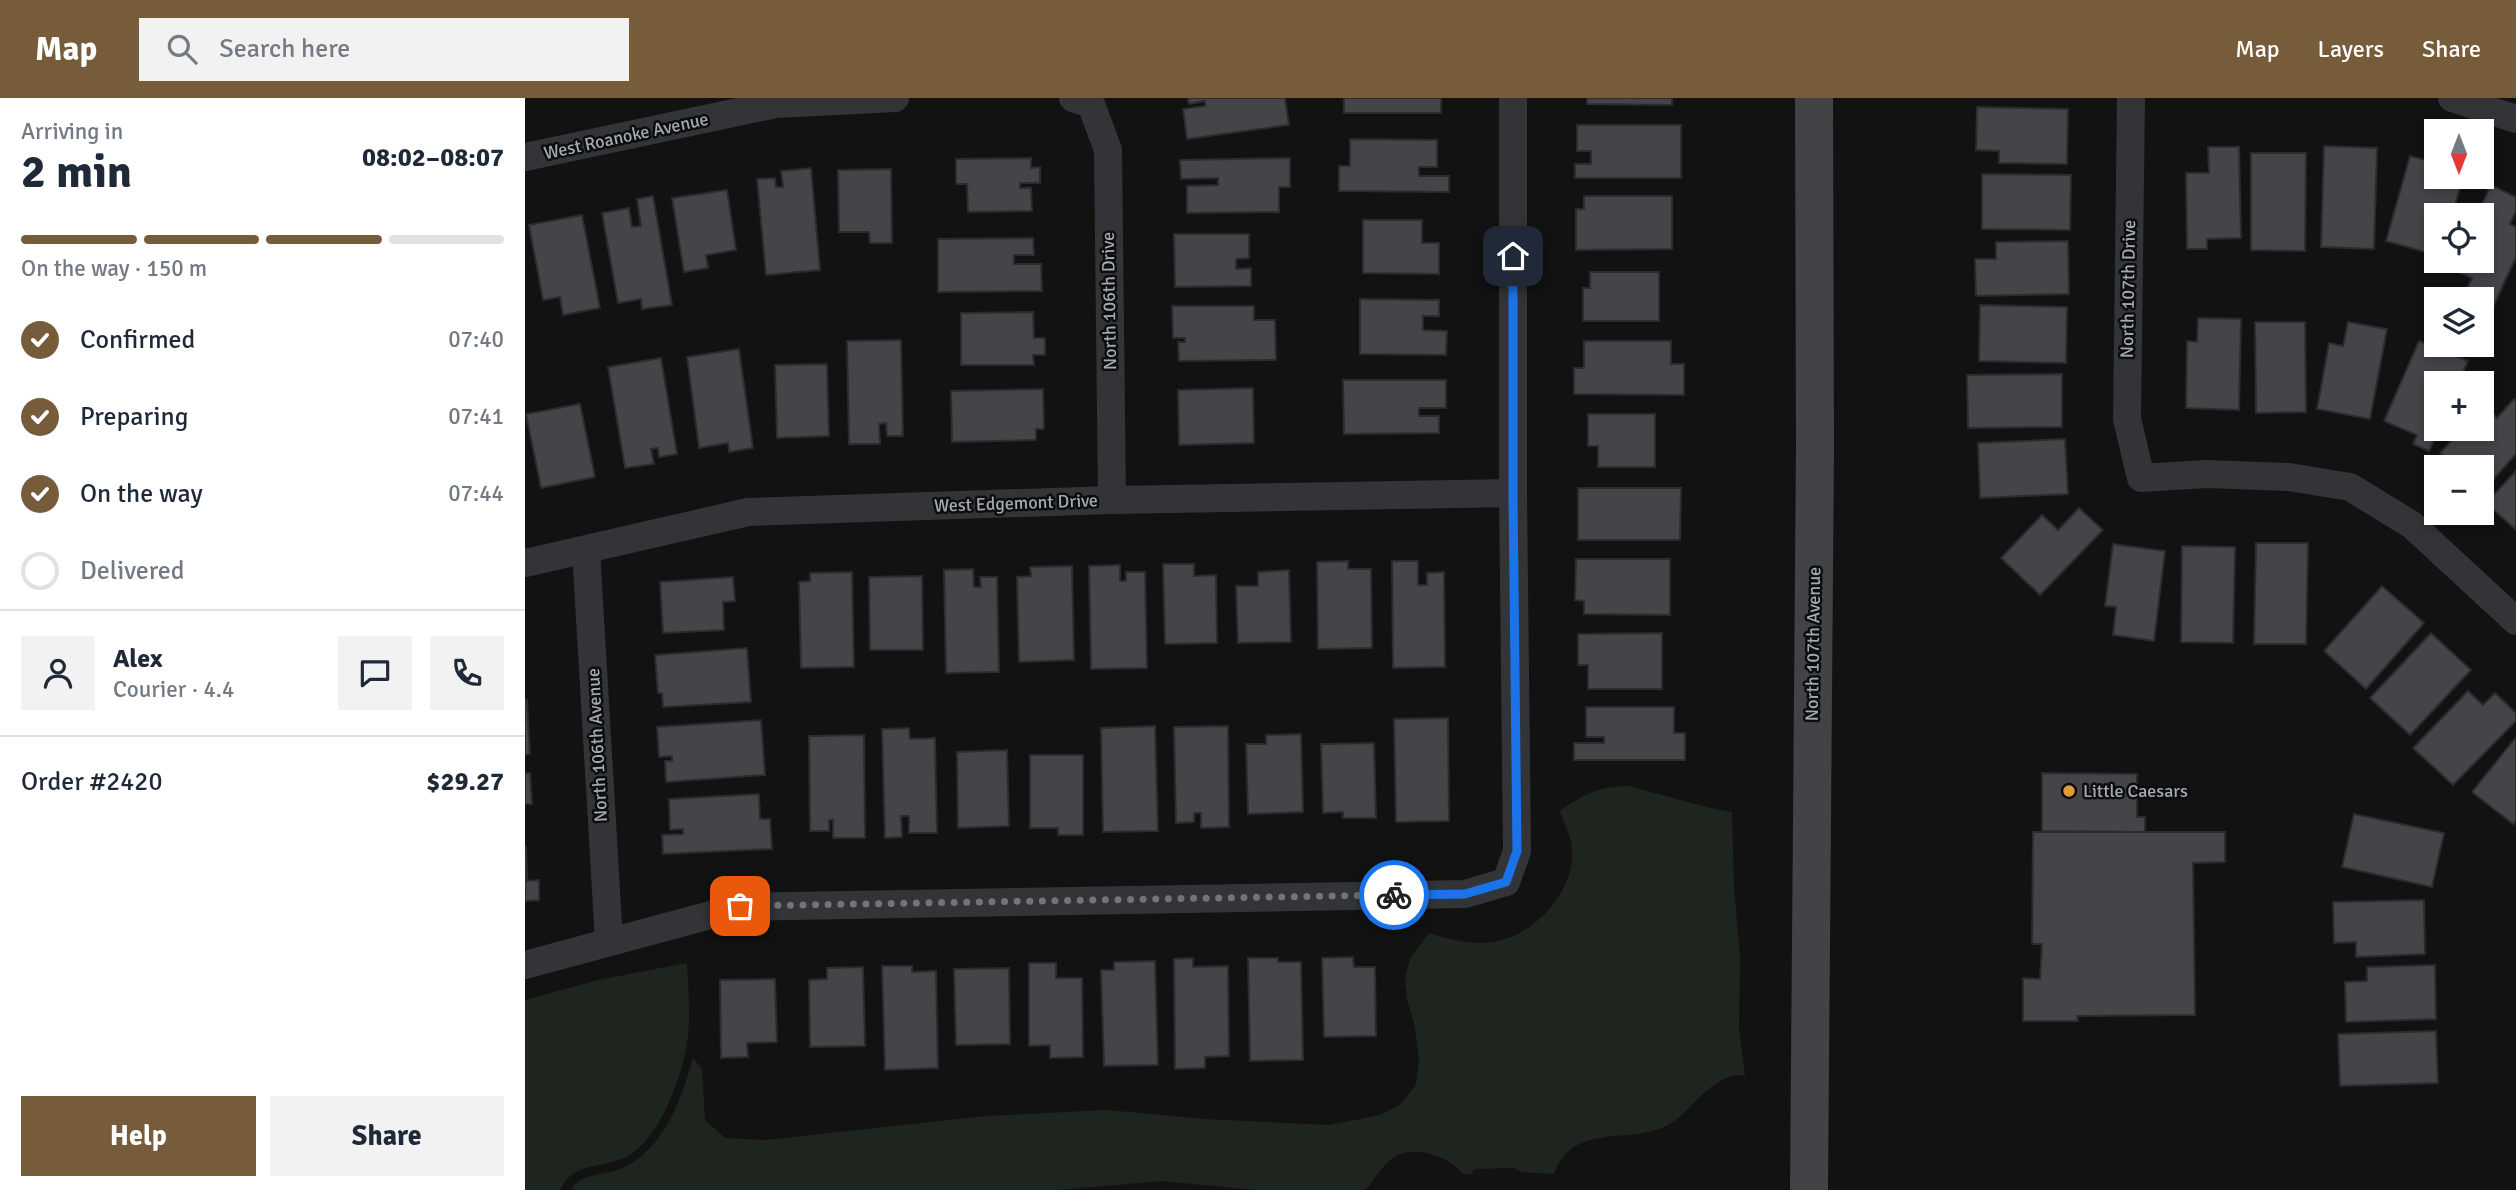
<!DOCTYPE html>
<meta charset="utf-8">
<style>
body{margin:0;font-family:Signika,sans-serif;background:#f2f2f3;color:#1f2937;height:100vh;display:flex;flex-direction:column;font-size:26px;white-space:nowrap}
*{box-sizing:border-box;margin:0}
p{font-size:23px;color:#747a83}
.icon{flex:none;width:38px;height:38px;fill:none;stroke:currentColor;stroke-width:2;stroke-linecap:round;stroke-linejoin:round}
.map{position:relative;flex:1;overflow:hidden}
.panel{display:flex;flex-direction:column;background:#fff;width:525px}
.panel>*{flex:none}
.needle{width:46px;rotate:180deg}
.tools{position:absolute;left:1899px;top:21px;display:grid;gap:14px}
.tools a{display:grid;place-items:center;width:70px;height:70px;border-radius:0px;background:#fff;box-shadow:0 4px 10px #0003;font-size:35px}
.pin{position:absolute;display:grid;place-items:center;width:60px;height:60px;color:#fff;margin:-30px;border-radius:14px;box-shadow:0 4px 10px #0006}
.courier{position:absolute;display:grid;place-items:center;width:70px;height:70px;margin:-35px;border:5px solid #1a73e8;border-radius:50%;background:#fff;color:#222;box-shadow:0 2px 9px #0007}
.overview em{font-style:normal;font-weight:800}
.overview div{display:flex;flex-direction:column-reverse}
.overview{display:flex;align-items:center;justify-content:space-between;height:119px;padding:0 21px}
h1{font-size:46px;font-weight:800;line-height:52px}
.bar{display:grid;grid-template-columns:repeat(4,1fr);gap:10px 7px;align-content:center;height:84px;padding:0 21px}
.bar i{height:9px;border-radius:5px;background:#e0e1e3}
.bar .active{background:#765c3a}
.bar p{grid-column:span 4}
.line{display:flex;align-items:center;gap:18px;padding:0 21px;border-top:2px solid #e0e1e3}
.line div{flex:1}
.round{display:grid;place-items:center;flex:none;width:74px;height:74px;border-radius:0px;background:#f2f2f3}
ol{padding:0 21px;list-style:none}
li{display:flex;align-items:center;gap:21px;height:77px}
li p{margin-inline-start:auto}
li .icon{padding:7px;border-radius:50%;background:#765c3a;color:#fff;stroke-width:4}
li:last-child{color:#747a83}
li i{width:38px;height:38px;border:4px solid #e0e1e3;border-radius:50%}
.action{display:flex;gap:14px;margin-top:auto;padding:14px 21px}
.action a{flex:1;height:80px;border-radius:0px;background:#765c3a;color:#fff;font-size:28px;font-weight:800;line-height:80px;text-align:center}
.action a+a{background:#f2f2f3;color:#1f2937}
header{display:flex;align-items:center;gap:42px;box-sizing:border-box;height:98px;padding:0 35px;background:#765c3a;color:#fff}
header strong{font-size:33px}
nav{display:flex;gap:38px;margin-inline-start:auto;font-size:24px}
.search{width:490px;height:63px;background:#f2f2f3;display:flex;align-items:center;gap:18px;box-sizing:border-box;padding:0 24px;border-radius:0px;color:#747a83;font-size:26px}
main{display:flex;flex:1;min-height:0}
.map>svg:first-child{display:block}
</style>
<header>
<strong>Map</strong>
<div class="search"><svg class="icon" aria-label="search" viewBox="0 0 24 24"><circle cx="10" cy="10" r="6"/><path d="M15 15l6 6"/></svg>Search here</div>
<nav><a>Map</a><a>Layers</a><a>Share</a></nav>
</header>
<main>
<section class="panel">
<div class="overview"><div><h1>2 min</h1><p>Arriving in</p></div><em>08:02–08:07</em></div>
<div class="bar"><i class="active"></i><i class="active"></i><i class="active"></i><i></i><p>On the way · 150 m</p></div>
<ol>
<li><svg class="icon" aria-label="check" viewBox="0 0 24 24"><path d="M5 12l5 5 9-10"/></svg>Confirmed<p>07:40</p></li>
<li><svg class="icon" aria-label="check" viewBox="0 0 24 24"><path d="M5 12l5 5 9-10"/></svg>Preparing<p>07:41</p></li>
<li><svg class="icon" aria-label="check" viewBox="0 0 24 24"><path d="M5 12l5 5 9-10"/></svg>On the way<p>07:44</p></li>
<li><i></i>Delivered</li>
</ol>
<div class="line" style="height:126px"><a class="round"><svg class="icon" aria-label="person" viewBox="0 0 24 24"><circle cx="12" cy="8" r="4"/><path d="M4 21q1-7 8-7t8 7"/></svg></a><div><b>Alex</b><p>Courier · 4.4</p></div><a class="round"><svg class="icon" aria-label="chat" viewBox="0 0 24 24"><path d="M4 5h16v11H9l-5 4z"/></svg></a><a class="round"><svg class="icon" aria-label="phone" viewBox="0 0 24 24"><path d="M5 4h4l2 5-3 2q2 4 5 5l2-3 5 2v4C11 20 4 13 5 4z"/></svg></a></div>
<div class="line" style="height:91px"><div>Order #2420</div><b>$29.27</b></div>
<div class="action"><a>Help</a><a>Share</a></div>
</section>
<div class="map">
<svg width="1991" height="1092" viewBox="0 0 1991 1092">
<rect width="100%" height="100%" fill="#121213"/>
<g fill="#1e251f">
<path d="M1104,688L1185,710L1207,714L1209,789L1215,859L1214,932L1220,977C1184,975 1170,1013 1141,1028C1101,1047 1048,1024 1029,1076L996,1074L990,1070L950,1071L946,1076H938C925,1059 892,1047 871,1058C859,1064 849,1082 841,1092H731L636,1083L533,1092H46C56,1073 84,1078 100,1069C140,1049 156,1001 168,960L177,971L180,1022L200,1040L240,1042L461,1018L582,1012L680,1021L804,1027L855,1017L876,1006L891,987L894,962L890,929L882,901L880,880L885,861L904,835C927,842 948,848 973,843C1014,835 1055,786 1046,744C1044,734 1038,723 1035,713C1061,695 1072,689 1104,688Z"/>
<path d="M162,865C163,891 166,919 162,945C156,982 134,1043 99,1060C75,1071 49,1063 35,1092H0V902L73,882Z"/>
</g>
<g fill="#434548" stroke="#2c2c2f" stroke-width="2">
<polygon points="663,0 760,0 764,27 662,41 658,11 680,8 680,3 664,6"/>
<rect x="819" y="0" width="97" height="15"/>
<polygon points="1062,0 1147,0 1147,7 1062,6"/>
<polygon points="1452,9 1543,11 1542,66 1474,65 1474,53 1451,52"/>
<polygon points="1052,27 1156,27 1156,80 1050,80 1050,66 1066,66 1066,53 1052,53"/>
<polygon points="825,41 912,42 912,69 894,69 894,78 924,78 924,94 814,93 814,68 825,68"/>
<polygon points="1799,48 1852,50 1849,151 1796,149"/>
<polygon points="1683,49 1714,49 1716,140 1682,141 1682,151 1662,151 1661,75 1684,75"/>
<polygon points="1726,55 1781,55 1780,153 1726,152"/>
<polygon points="1885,58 1911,65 1911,79 1938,79 1927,117 1911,117 1911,157 1861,143"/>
<polygon points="506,60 506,70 515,69 515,85 495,85 495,90 506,90 507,113 443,114 442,86 431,86 431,61"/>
<polygon points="765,60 765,89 754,89 754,114 662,115 662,88 693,87 693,80 656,81 655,62"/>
<polygon points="286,70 295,172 241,177 232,81 250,80 251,89 258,89 256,73"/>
<polygon points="366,71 367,145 345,145 344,134 314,134 313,72"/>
<polygon points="1457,76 1546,77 1545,132 1457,131"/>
<polygon points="1966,87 1991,99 1991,113 1985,126 1991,129 1991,159 1969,207 1941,193 1947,180 1927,171 1931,163 1956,163 1956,117 1952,117"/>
<polygon points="202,92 211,152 181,157 183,170 159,174 147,100"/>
<polygon points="128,98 147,207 117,211 116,201 93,205 77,115 104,110 107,129 116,128 112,101"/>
<polygon points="1059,98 1147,98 1147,151 1051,152 1051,111 1059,111"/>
<polygon points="57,117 75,210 38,217 35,199 18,202 4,127"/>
<polygon points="838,122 897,122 897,145 914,145 914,176 838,175"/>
<polygon points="649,136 724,136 724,160 711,161 711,171 726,170 726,188 650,189"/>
<polygon points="508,140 509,157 489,157 489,166 516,166 517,193 413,194 413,141"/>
<polygon points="1543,143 1544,196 1451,198 1450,161 1471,161 1471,144"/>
<polygon points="1065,174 1134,174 1134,223 1058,223 1058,190 1065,190"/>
<polygon points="835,201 914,202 914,218 898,218 898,232 922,233 921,257 835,256"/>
<polygon points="1455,207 1542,209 1541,265 1454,263"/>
<polygon points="647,208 729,208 729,222 750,222 751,262 654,263 653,244 660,244 660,240 648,240"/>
<polygon points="508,214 509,240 520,240 520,257 508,257 509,267 436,267 436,215"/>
<polygon points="1673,220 1716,221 1714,312 1661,310 1662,243 1672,244"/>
<polygon points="1730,224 1780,224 1781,314 1731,315"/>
<polygon points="1823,224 1862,231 1845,321 1792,311 1804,245 1818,248"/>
<polygon points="376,242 378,338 362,338 361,325 354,326 355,346 324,346 322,243"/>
<polygon points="1059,243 1146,243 1146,266 1159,266 1159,297 1049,296 1049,270 1059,270"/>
<polygon points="1894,243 1943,263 1933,285 1911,285 1911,331 1914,331 1904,353 1888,346 1892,337 1859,323"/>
<polygon points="214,251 228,350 204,354 203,345 174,350 162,259"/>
<polygon points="136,260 152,356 134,359 133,350 126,351 129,366 100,370 83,269"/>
<polygon points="302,266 304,338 252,340 250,267"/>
<polygon points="1537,276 1537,329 1443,330 1442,277"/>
<polygon points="818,282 921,282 921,310 894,310 894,318 914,318 914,335 819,336"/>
<polygon points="728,290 729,345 654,347 653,292"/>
<polygon points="518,291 519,331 511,331 511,342 427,344 426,293"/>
<polygon points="1989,301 1991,303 1991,356 1957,394 1956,369 1930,369 1915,355 1937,331 1956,331 1956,310 1959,307 1972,320"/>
<polygon points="55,306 70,379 16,390 1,316"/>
<polygon points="1063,316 1130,316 1130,369 1073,369 1073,348 1063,348"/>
<polygon points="1540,341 1543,396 1455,400 1453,345"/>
<polygon points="1991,373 1991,432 1961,405"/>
<polygon points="1053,390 1156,390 1155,442 1053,442"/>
<polygon points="1554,410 1578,432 1515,497 1476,460 1517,417 1533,432"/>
<polygon points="1731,445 1783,445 1781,546 1729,546"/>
<polygon points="1588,446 1640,453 1629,543 1588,537 1591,509 1580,508"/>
<polygon points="1657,448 1710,449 1708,545 1656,544"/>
<polygon points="1051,461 1145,461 1145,517 1059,516 1059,503 1050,502"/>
<polygon points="823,463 823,471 846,471 847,550 793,551 792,464"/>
<polygon points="867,463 893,463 893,487 902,487 902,475 919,474 920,569 868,570"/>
<polygon points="638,466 669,466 669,478 691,477 692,545 640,546"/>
<polygon points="595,467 595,483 601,483 601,474 620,474 622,570 566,571 564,468"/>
<polygon points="547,468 549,562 494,564 492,479 506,478 505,469"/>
<polygon points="448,471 449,489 456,489 455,479 472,479 474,574 421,575 419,472"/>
<polygon points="764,472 766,544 713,545 711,488 733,488 733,474"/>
<polygon points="327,474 329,569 276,570 274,484 285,483 285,475"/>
<polygon points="397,478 398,552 345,552 344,479"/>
<polygon points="208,479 210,503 198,504 199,532 138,535 135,484"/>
<polygon points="1857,488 1899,525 1841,591 1799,553"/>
<polygon points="1137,535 1137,591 1063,591 1063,567 1053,567 1053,536"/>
<polygon points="1906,535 1946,572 1885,637 1845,600"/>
<polygon points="222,550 226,604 138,609 137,595 133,595 130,557"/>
<polygon points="1943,593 1958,607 1970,595 1991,615 1991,623 1928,687 1888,650"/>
<polygon points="0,602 2,602 5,656 0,657"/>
<polygon points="1061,609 1149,609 1149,635 1160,635 1160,662 1049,662 1049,645 1079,645 1079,639 1061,639"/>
<polygon points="923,620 924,723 871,724 869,621"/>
<polygon points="236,622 240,677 141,684 140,663 147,663 147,658 134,659 132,629"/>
<polygon points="630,628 633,733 578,734 576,630"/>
<polygon points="703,628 704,729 676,730 676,715 669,715 669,724 651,725 649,629"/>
<polygon points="384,630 385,641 410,640 412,735 384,735 384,718 376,718 377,739 360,740 357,631"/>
<polygon points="776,636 778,714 723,716 721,646 741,646 741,637"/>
<polygon points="339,637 340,740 308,740 308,722 304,722 304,733 285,733 284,638"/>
<polygon points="1991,639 1991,723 1988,726 1947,694"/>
<polygon points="849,645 851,720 818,720 818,714 798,715 796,646"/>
<polygon points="482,652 484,728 433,730 432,654"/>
<polygon points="505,657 558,657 558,737 533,737 533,730 505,730"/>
<polygon points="0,675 5,675 7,706 0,706"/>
<polygon points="1517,675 1612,676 1612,719 1620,719 1620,734 1517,733"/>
<polygon points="234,696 235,721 245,721 247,751 138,756 137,737 158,736 158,731 145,732 144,701"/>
<polygon points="1829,716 1919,735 1907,789 1817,769"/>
<polygon points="1508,734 1700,734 1700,764 1668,765 1670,917 1552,918 1553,923 1498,923 1498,880 1515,881 1517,846 1507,846"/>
<polygon points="1,748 2,783 14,782 14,802 0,803"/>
<polygon points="1899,802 1900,856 1831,859 1831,844 1809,845 1808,804"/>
<polygon points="828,859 829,869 850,869 851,938 799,939 797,860"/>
<polygon points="668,860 668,869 703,868 704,958 680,959 680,970 650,971 649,861"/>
<polygon points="723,860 753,860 753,864 776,864 778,962 725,963"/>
<polygon points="630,863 633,967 579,968 576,872 589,872 589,864"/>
<polygon points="504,865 531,865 531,880 557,880 558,959 525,960 525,947 504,948"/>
<polygon points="1910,867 1911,921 1821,924 1820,884 1842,883 1842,869"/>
<polygon points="357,868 387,868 387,874 411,873 413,970 360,972"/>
<polygon points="338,869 340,948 285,949 284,882 302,881 302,870"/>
<polygon points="484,870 485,946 431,947 429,871"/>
<polygon points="250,881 252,944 222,945 223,959 196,960 195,882"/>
<polygon points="1911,933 1913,985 1815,988 1813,936"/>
</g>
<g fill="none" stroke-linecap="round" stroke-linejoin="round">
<g stroke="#333438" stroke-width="28">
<polyline points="548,0 566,6 583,52 587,402"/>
<polyline points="1606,0 1602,321 1616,380 1681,376 1764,379 1825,389 1887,427 1991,523"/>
<polyline points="1927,0 1991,21"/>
<polyline points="0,59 251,6 370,0"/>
<polyline points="61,452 84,843"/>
<polyline points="0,465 223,414 587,402 988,395"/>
<polyline points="0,867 215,809 940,796 981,784 992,753 988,395 988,0"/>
</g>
<polyline stroke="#414347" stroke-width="38" points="1284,1092 1290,349 1289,0"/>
</g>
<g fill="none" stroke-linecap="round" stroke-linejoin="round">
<polyline stroke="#71757a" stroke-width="7" stroke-dasharray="0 12.6" points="215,808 869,797"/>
<polyline stroke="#1a73e8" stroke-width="9" points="869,797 940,796 981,784 992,753 988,395 988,158"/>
</g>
<circle fill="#e09b3d" stroke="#0d0d0e" stroke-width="2.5" cx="1544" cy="693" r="7"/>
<g text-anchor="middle" stroke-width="5" stroke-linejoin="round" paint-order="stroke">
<g font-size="18" fill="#a4aab2" stroke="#0d0d0e">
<text transform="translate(101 38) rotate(-12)" y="6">West Roanoke Avenue</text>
<text transform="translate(1603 191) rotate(-89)" y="6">North 107th Drive</text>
<text transform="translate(584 203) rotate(-91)" y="6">North 106th Drive</text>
<text transform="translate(491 405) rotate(-2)" y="6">West Edgemont Drive</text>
<text transform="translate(1288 546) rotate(-89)" y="6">North 107th Avenue</text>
<text transform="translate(72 647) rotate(-93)" y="6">North 106th Avenue</text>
</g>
<g font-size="18" fill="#a4aab2" stroke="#0d0d0e" text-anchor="start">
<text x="1558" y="699">Little Caesars</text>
</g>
</g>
</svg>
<div class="tools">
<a><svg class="needle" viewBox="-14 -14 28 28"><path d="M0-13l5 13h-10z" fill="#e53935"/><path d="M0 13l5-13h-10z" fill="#747a83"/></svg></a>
<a><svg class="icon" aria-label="locate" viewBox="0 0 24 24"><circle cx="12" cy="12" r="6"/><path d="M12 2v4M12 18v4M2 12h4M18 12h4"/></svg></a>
<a><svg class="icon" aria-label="layers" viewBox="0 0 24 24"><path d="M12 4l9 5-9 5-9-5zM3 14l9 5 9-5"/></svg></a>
<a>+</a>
<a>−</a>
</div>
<div class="pin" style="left:215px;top:808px;background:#ea580c"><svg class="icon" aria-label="bag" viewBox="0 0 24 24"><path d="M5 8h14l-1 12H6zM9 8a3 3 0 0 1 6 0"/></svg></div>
<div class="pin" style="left:988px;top:158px;background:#1f2937"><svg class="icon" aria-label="home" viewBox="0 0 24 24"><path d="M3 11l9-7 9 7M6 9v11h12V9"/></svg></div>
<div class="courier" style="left:869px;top:797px"><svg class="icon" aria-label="bike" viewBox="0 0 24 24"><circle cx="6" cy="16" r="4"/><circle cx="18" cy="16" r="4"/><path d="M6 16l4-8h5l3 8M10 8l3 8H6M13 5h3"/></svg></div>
</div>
</main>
